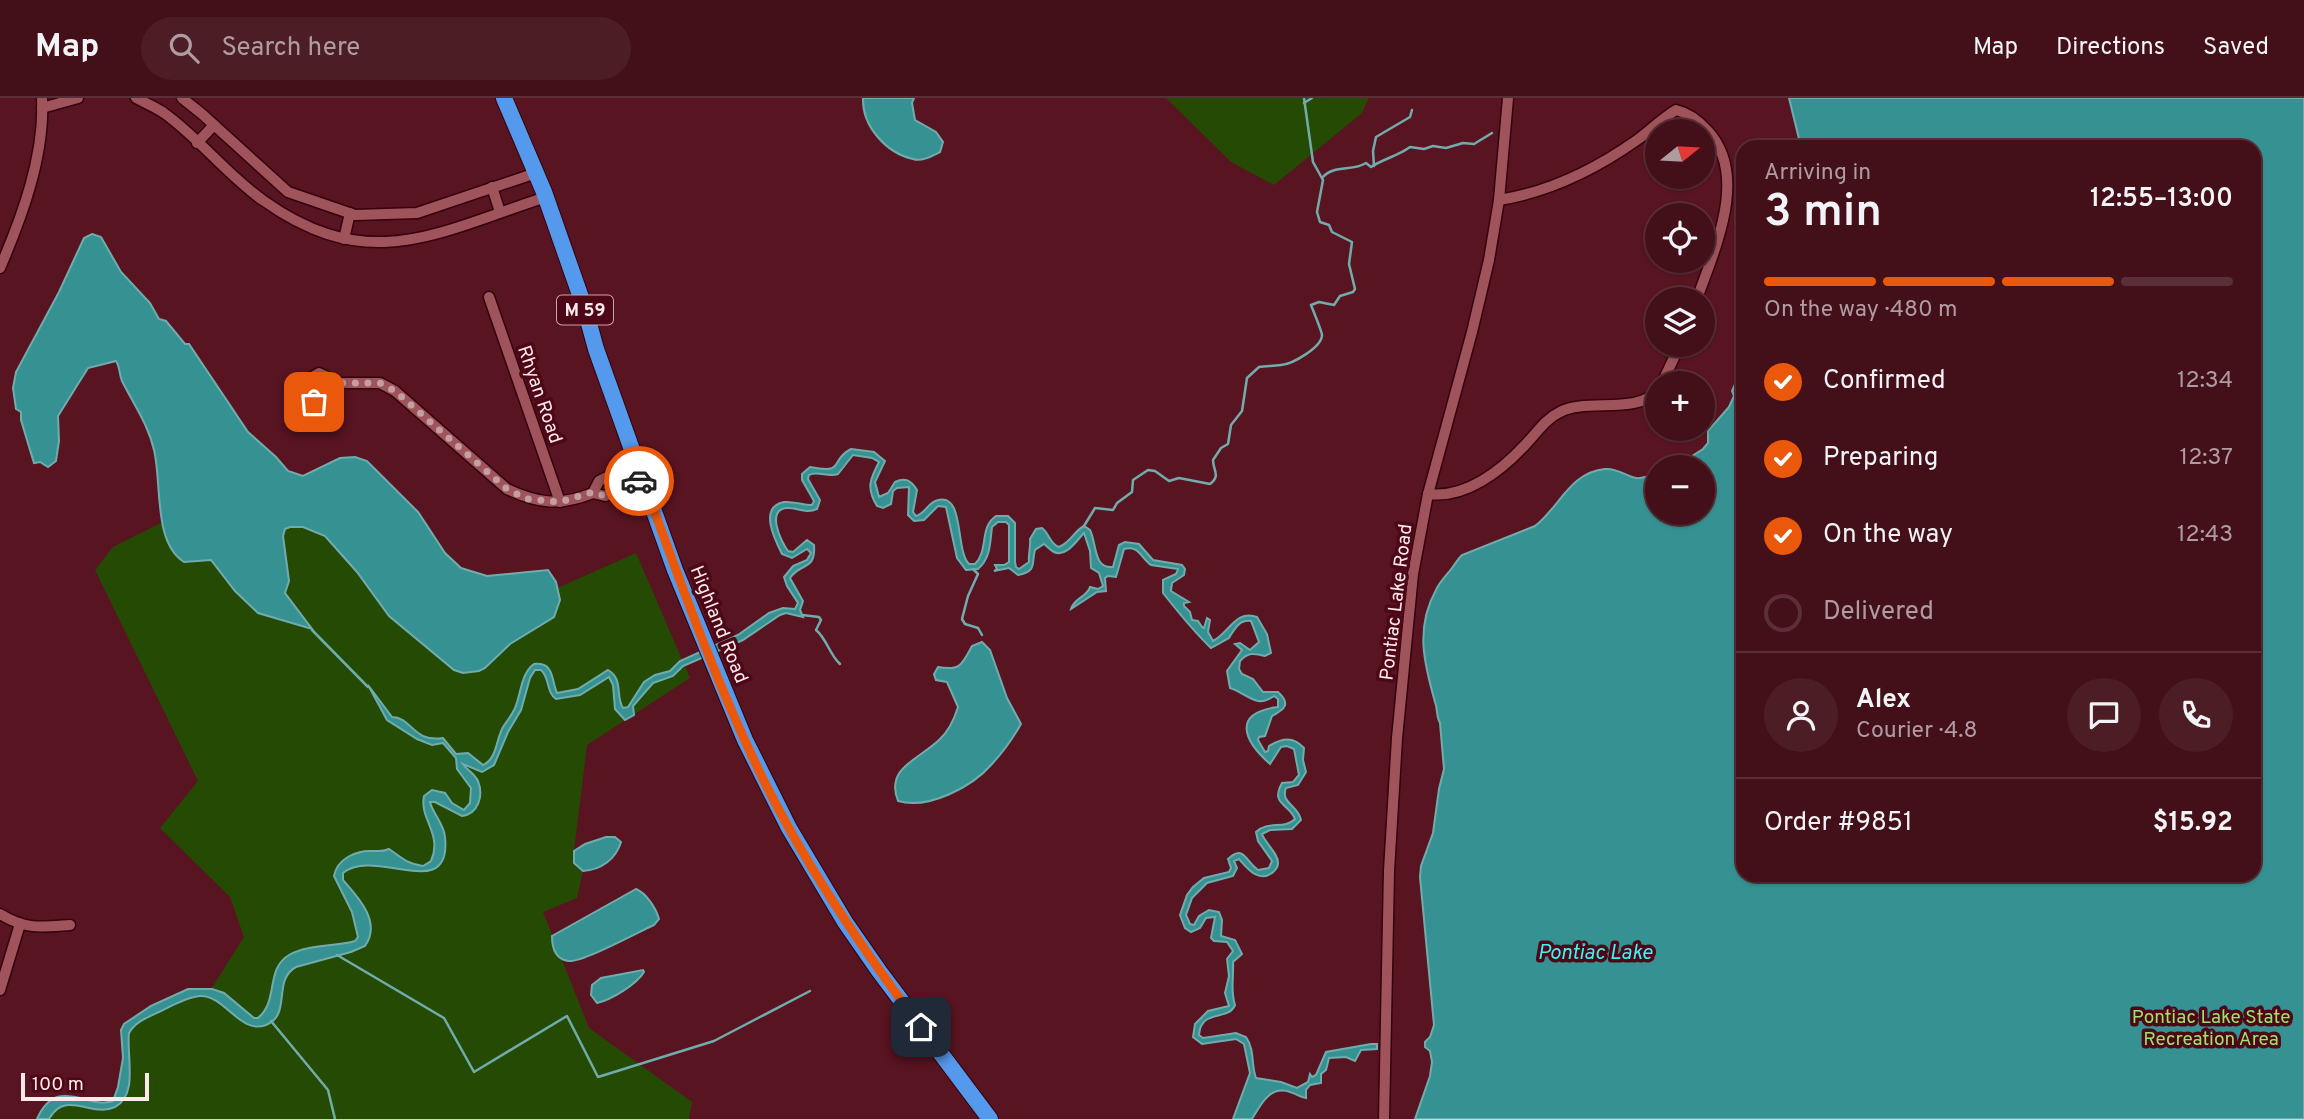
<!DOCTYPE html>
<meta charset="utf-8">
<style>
body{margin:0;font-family:Overpass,sans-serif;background:#4d1d26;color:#f1f3f6;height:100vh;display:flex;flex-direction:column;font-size:26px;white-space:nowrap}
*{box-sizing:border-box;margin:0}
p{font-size:23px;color:#af9ca2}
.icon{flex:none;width:38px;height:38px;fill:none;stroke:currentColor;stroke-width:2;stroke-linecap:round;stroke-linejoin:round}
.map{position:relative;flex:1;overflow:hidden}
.panel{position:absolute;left:1736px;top:42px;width:525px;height:742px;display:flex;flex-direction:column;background:#430f19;border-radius:21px;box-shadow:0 2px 5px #0004,0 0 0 2px #5b2f38}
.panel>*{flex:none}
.needle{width:46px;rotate:72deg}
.buttons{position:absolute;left:1645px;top:21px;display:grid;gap:14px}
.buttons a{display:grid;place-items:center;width:70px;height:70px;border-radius:50%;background:#430f19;box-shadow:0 2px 5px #0004,0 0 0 2px #5b2f38;font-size:35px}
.scale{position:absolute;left:21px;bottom:18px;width:128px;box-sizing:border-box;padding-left:7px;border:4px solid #fceaeb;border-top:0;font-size:19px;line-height:24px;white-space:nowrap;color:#fceaeb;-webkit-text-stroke:5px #4d0717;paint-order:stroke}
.pin{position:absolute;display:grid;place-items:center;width:60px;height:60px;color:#fff;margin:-30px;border-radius:14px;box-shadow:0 4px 10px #0006}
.courier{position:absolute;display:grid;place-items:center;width:70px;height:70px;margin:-35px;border:5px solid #ea580c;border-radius:50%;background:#fff;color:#222;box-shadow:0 2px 9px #0007}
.headline em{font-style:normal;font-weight:600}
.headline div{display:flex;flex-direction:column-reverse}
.headline{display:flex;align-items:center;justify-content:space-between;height:119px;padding:0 28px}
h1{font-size:46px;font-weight:600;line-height:52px}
.bar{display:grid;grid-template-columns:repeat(4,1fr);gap:10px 7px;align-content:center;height:84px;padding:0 28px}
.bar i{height:9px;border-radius:5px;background:#5b2f38}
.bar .current{background:#ea580c}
.bar p{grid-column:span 4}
.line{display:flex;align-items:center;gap:18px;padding:0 28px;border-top:2px solid #5b2f38}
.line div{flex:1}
.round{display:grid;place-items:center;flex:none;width:74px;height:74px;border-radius:37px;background:#4d1d26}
ol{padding:0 28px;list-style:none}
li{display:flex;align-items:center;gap:21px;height:77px}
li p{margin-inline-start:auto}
li .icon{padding:7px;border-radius:50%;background:#ea580c;color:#fff;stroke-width:4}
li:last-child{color:#af9ca2}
li i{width:38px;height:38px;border:4px solid #5b2f38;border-radius:50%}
header{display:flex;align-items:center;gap:42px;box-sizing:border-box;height:98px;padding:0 35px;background:#430f19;border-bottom:2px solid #5b2f38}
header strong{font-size:33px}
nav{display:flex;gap:38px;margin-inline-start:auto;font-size:24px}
.search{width:490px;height:63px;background:#4d1d26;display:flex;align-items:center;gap:18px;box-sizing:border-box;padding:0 24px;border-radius:38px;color:#af9ca2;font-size:26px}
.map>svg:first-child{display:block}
</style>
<header>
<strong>Map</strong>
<div class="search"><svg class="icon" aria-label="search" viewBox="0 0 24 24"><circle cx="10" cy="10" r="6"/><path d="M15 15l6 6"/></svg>Search here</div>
<nav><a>Map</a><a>Directions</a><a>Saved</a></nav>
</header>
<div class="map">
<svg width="2304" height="1021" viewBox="0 0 2304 1021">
<rect width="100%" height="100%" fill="#591421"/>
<g fill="#254a04">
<polygon points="1166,0 1369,0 1362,15 1274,87 1231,64"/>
<path d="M173,419L328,420L448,549L546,495L636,455L690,580L587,647L574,753V765L583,773L577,800L543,814L589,930L692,1004L689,1021H49C63,997 84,1011 107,1011C114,1004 124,995 129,986C136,971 124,952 129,936C134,921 191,897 206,899L244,839L230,799L160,730L198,683L95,472L113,449Z"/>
</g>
<g fill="#369292" stroke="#71acad" stroke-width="2">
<path d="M863,0H914L912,5L915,22L936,34L943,44L940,54C932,58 922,64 913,61C886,55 862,28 863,0Z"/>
<path d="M1789,0H2304V1021H1415L1430,978L1432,964L1430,953L1425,949V944L1430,939L1434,927L1420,779L1421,768L1433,735L1439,691L1444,671L1440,625C1436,618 1438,612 1435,604C1424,565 1415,530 1436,492C1440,483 1447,477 1452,470C1456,465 1457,462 1462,457L1535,428C1559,410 1570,374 1605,371C1618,370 1625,378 1636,380C1642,381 1651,377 1657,376V415H1703V369H1675L1703,351L1708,345V333L1729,309L1734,298L1732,293L1743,268V777H2254V49H1801Z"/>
<path d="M92,136L101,139L121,174L150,205L159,221L166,223L185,246H189L248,334L276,359L288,373L303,378L340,360L355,359L367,363L418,414L445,455L461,470L487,478L548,472L556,484L560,502L554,519L510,546L485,570L479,573L463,575L454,572L389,518L357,474L325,438L303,429H290L285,431L283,438L289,483L285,495L312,531L258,515L235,493L211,462L184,464C153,445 162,384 154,352C148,326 134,307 122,283C119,276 120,269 116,263L88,270L58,318L59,343L56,363L48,369L40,364L34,365L21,322V314L16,311L13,290L16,274L59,194L84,140Z"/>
<path d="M851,351L874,354L885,363L875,384L879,399L888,395L895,384C905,379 911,382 917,392L913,414L916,418C925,416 928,404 938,402C965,395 955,453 969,466H975C989,452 979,429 996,418H1008L1015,425V464L1016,469L1019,471L1029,464C1028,456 1031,449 1030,441L1036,431L1042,430C1049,435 1050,446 1059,449C1071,444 1074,433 1084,428L1090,432C1097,446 1093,471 1113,469L1119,447L1125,444L1139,446L1153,462L1182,467L1185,471L1184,477L1172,485L1171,493L1189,504L1184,505V508L1190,514L1192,522L1198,523L1202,529L1204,530L1207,520L1210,522L1208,534L1213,543C1229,535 1236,511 1257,519L1267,536L1271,555L1265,558C1254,555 1248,554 1240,563L1239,571L1242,576L1253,581L1263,594H1278C1291,606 1285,611 1272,618L1265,638L1259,639L1258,642L1265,654L1268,653L1269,648C1282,640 1293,638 1304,650L1303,662L1306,674L1298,687L1286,690C1280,705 1298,707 1301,722L1292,731L1270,732L1262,736C1265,745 1279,756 1278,766C1278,769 1274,774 1272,775C1258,785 1247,770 1239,761L1234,763L1237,770L1233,778L1207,785L1192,800L1186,817L1190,826L1194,827L1199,818L1209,812L1219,814L1222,822L1221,838L1235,842L1242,856L1233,864C1234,880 1230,892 1235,907C1228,924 1201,910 1199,937L1203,940L1236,935L1246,939C1255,952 1251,967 1256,980L1281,984L1297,990L1308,984L1310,976L1312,979L1316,977L1326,954L1371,946H1377V951L1361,952L1355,963L1346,959L1329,960L1326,972L1321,976V985L1310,987L1306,992V1000C1301,999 1296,996 1290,994C1270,987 1261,1006 1252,1021H1233L1250,975L1244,946L1236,941L1202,946L1193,939L1195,926L1208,913L1229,908L1225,895L1229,878L1227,861L1233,853L1227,844L1214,843L1211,840L1215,819L1206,820L1200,830L1191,834L1185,830L1180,817L1187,797L1193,789L1204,780L1229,774L1231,770L1228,761C1244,746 1245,763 1258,772L1269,770L1272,763L1258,743L1256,734C1268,722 1284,732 1295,721C1289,705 1270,707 1282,685L1293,684L1299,677L1294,651L1287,648L1281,649L1270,666C1244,643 1231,615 1278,609V601L1274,598C1256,611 1248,596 1230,590L1227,573L1242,552L1235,546L1240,545L1250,552L1259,544L1251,523C1239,521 1234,532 1229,540L1211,550C1193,533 1178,514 1163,495V482L1176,476L1178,471L1151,467C1141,460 1139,447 1124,451L1116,479L1108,478L1105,480L1106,493L1097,494L1071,511C1074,500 1087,499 1090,489L1098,491L1103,488L1099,475L1091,470L1090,453L1084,435C1077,442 1066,460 1054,454C1050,452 1047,448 1044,446L1035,452C1031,465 1038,473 1018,477L1009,470L994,473L997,471L995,467H1004L1009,464V427L1006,424H998L992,429C990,444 991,460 978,471L966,472L957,460L946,409L938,408L924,422L914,423L908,417L909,389L897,390L893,393L891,406L883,410L877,408C866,390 870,381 879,364L872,360L853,357L838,376C828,380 818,372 809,377L808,381L820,402L817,411C806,416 798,410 788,410C765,410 781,444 788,453L793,454L807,442L814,447C816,473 801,464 790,480L803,503L800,512L803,519L786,515L780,517L743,542L683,568L673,578L653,585L633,608L634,617L625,622L615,611L613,587L609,579L580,597L556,601C546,594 550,580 541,572H535L530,580L521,612L508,634L494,667L482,674L463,666C467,672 475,676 478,683C484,698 478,716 462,718L435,704H430C433,716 444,726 445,739C452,807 375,748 343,775V782C358,799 382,824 365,848L351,854L296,869C272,882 292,917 266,927C240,937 225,897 200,898C187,899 171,908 159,914C148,919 135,924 129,935C126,956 139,997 115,1009C91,1020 66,991 49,1021H37C57,976 88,1012 113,1003L118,989L123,960L121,932L124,926L151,908L188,891H212L224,895L254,920H258C279,903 265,871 289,857C308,846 334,849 355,843L358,839L352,814L334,778C337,761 356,752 373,753C380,753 383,754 389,751C401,759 407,766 423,768L431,763C443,736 419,721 424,698L432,692L445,695L452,705L464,712L470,705L471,690L457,671L456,660L443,645L432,647L417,641L387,622L368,587L392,619C412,619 413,645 443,640L456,656L468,655L483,667C497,661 496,641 503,629C507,623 512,617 515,610C521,596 521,575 534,566C555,564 551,582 557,595L578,591L608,572C624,581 615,598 623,610L628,609L644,584L655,577L670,573L680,563L738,537L769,515L783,510L795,511L798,505L787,488L784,479L793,468L807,462L811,455L807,451L792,460L782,456C775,442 758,409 784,404C793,403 803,407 812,407L814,403L802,382V376L810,369C847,376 828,363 851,351Z"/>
<path d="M982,544L990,552L1007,600L1021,626C1013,640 1003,654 992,666C972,689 928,712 898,703C885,670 918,662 939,642C949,633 954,622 958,609L947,584L936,582L934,576L938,569C960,573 962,567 972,548Z"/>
<path d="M606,739H615L621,744C616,761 601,772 583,773L574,765V753L585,746Z"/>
<path d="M636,791C646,795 656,810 659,821L654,827C638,834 582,865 568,863C555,861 552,850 552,838Z"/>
<path d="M643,872L644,874C637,886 611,902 597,905L591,897L592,887L601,880Z"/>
</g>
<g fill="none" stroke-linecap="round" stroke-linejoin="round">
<g stroke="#71acad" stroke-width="2.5">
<polyline points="1304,5 1312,0"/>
<polyline points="1374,68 1373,53 1376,39 1410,19 1412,12"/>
<path d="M1322,80C1334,66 1352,74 1366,65L1371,69C1383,61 1398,58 1410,49L1424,51L1433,48L1446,50L1463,45L1474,46L1492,35"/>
<path d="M1084,428L1095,410L1113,412L1117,405L1132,394L1133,382L1148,372L1155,373L1169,383L1179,380L1210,386C1221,378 1213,372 1213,362L1221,350L1228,346L1231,327L1242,313L1247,280L1259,269C1266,268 1273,268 1281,267C1293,266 1322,249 1322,237C1322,234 1313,212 1311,207L1319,204L1334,207L1340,198L1353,194L1355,191L1349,166L1352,144L1332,134L1329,127L1320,124L1317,114L1323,82L1313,64L1304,0"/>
<polyline points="973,471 978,476 968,498 962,521 965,526 978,530 982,537"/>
<path d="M802,517L819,519L821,522L816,532C827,541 829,556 840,566"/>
<polyline points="312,532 368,589"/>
<polyline points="337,857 444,920 474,974 567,918 598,979 714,943 810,893"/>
<polyline points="271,923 328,992 335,1021"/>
</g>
<g stroke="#35020d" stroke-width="13">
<g id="minor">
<path d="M136,0C145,5 155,9 164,15C198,39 229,79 264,103C370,178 438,134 546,99"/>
<polyline points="182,0 202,16 288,94 355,117 417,115 536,75"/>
<polyline points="42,10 78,0"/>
<polyline points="197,45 214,27"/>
<polyline points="492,89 500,114"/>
<path d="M1499,102C1549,94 1596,71 1637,42C1651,32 1661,21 1676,12C1689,15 1698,22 1707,32C1750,77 1714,152 1697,201"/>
<polyline points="344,141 350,115"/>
<path d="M0,170C22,119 45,57 42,0"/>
<polyline points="489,199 560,404"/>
<path d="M340,285L331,299L323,305C312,304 308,300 303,291L305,283L319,275L340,285H380L395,293L507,391C539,406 560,408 593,395"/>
<polyline points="1662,285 1680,247"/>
<polyline points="637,364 599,383 593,395 605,398 644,382"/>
<path d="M1428,396C1465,401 1501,373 1525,347C1536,336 1545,321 1560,314C1586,300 1639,317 1657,292"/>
<path d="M0,816C26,832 41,829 70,827"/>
<polyline points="0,892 20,826"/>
<polyline points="1384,1021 1389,773 1397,640 1413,476 1428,396 1472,234 1489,162 1499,102 1508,0"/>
</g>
</g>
<g stroke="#35020d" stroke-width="18">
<polyline id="highway" points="504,0 544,94 585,211 596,251 675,472 745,642 789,730 845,824 879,873 990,1021"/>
</g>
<use href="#minor" stroke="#9f545c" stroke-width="10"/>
<use href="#highway" stroke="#5499ec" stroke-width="16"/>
</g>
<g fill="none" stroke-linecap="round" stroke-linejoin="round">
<polyline stroke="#c39fa4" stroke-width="7" stroke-dasharray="0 12.6" points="314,304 323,304 331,299 340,285 380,285 395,293 507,391 527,401 560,404 593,394 605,398 639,383"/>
<path stroke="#ea580c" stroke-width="9" d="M639,383L643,382C680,483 716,586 764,683C807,770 862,851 921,929"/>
</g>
<g text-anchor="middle" stroke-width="7" stroke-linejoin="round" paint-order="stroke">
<rect fill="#4d0717" stroke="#c8a6ab" stroke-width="2" x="557" y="197.5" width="56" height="29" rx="5"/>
<g font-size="18" font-weight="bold" fill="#fceaeb">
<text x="585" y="218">M 59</text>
</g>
<g font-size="19" fill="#fceaeb" stroke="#4d0717">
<text transform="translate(541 296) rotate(71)" y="7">Rhyan Road</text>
<text transform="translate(1395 504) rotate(-83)" y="7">Pontiac Lake Road</text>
<text transform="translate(720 526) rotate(68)" y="7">Highland Road</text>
</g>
<g font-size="19" fill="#9be56a" stroke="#4d0717">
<text x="2211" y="925">Pontiac Lake State<tspan x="2211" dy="22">Recreation Area</tspan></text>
</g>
<g font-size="21" font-style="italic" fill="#3ff3f2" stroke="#4d0717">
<text x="1595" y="861">Pontiac Lake</text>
</g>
</g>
</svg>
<div class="buttons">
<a><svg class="needle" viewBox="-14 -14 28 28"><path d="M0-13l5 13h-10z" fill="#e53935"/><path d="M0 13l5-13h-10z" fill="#af9ca2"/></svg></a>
<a><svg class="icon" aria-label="locate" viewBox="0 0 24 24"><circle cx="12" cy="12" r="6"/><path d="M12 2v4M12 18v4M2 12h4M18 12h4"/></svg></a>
<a><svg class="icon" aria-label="layers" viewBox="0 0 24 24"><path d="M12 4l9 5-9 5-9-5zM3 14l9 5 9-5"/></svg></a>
<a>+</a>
<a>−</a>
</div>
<div class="scale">100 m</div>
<div class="pin" style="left:314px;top:304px;background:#ea580c"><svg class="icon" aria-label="bag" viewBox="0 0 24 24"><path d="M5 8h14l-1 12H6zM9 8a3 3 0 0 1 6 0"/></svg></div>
<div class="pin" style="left:921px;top:929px;background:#1f2937"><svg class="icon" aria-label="home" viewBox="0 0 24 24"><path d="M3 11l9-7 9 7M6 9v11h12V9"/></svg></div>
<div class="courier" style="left:639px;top:383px"><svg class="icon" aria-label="car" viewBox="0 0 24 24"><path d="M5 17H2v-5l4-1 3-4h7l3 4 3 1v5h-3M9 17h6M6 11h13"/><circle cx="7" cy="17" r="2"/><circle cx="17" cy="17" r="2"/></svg></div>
<section class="panel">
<div class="headline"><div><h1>3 min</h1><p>Arriving in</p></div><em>12:55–13:00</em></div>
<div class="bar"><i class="current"></i><i class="current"></i><i class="current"></i><i></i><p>On the way · 480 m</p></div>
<ol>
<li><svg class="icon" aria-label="check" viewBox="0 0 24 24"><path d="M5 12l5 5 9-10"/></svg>Confirmed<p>12:34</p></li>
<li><svg class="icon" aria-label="check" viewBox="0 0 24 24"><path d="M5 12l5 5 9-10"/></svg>Preparing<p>12:37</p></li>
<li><svg class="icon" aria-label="check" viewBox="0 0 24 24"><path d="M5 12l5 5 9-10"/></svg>On the way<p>12:43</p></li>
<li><i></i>Delivered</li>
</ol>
<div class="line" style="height:126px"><a class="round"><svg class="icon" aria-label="person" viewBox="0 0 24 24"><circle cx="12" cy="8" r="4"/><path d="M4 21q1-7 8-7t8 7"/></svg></a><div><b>Alex</b><p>Courier · 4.8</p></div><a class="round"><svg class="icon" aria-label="chat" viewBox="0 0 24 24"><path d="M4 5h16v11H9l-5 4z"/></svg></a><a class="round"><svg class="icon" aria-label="phone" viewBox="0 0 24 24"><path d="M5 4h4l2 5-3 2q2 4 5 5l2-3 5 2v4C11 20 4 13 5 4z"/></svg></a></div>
<div class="line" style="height:91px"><div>Order #9851</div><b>$15.92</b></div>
</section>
</div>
